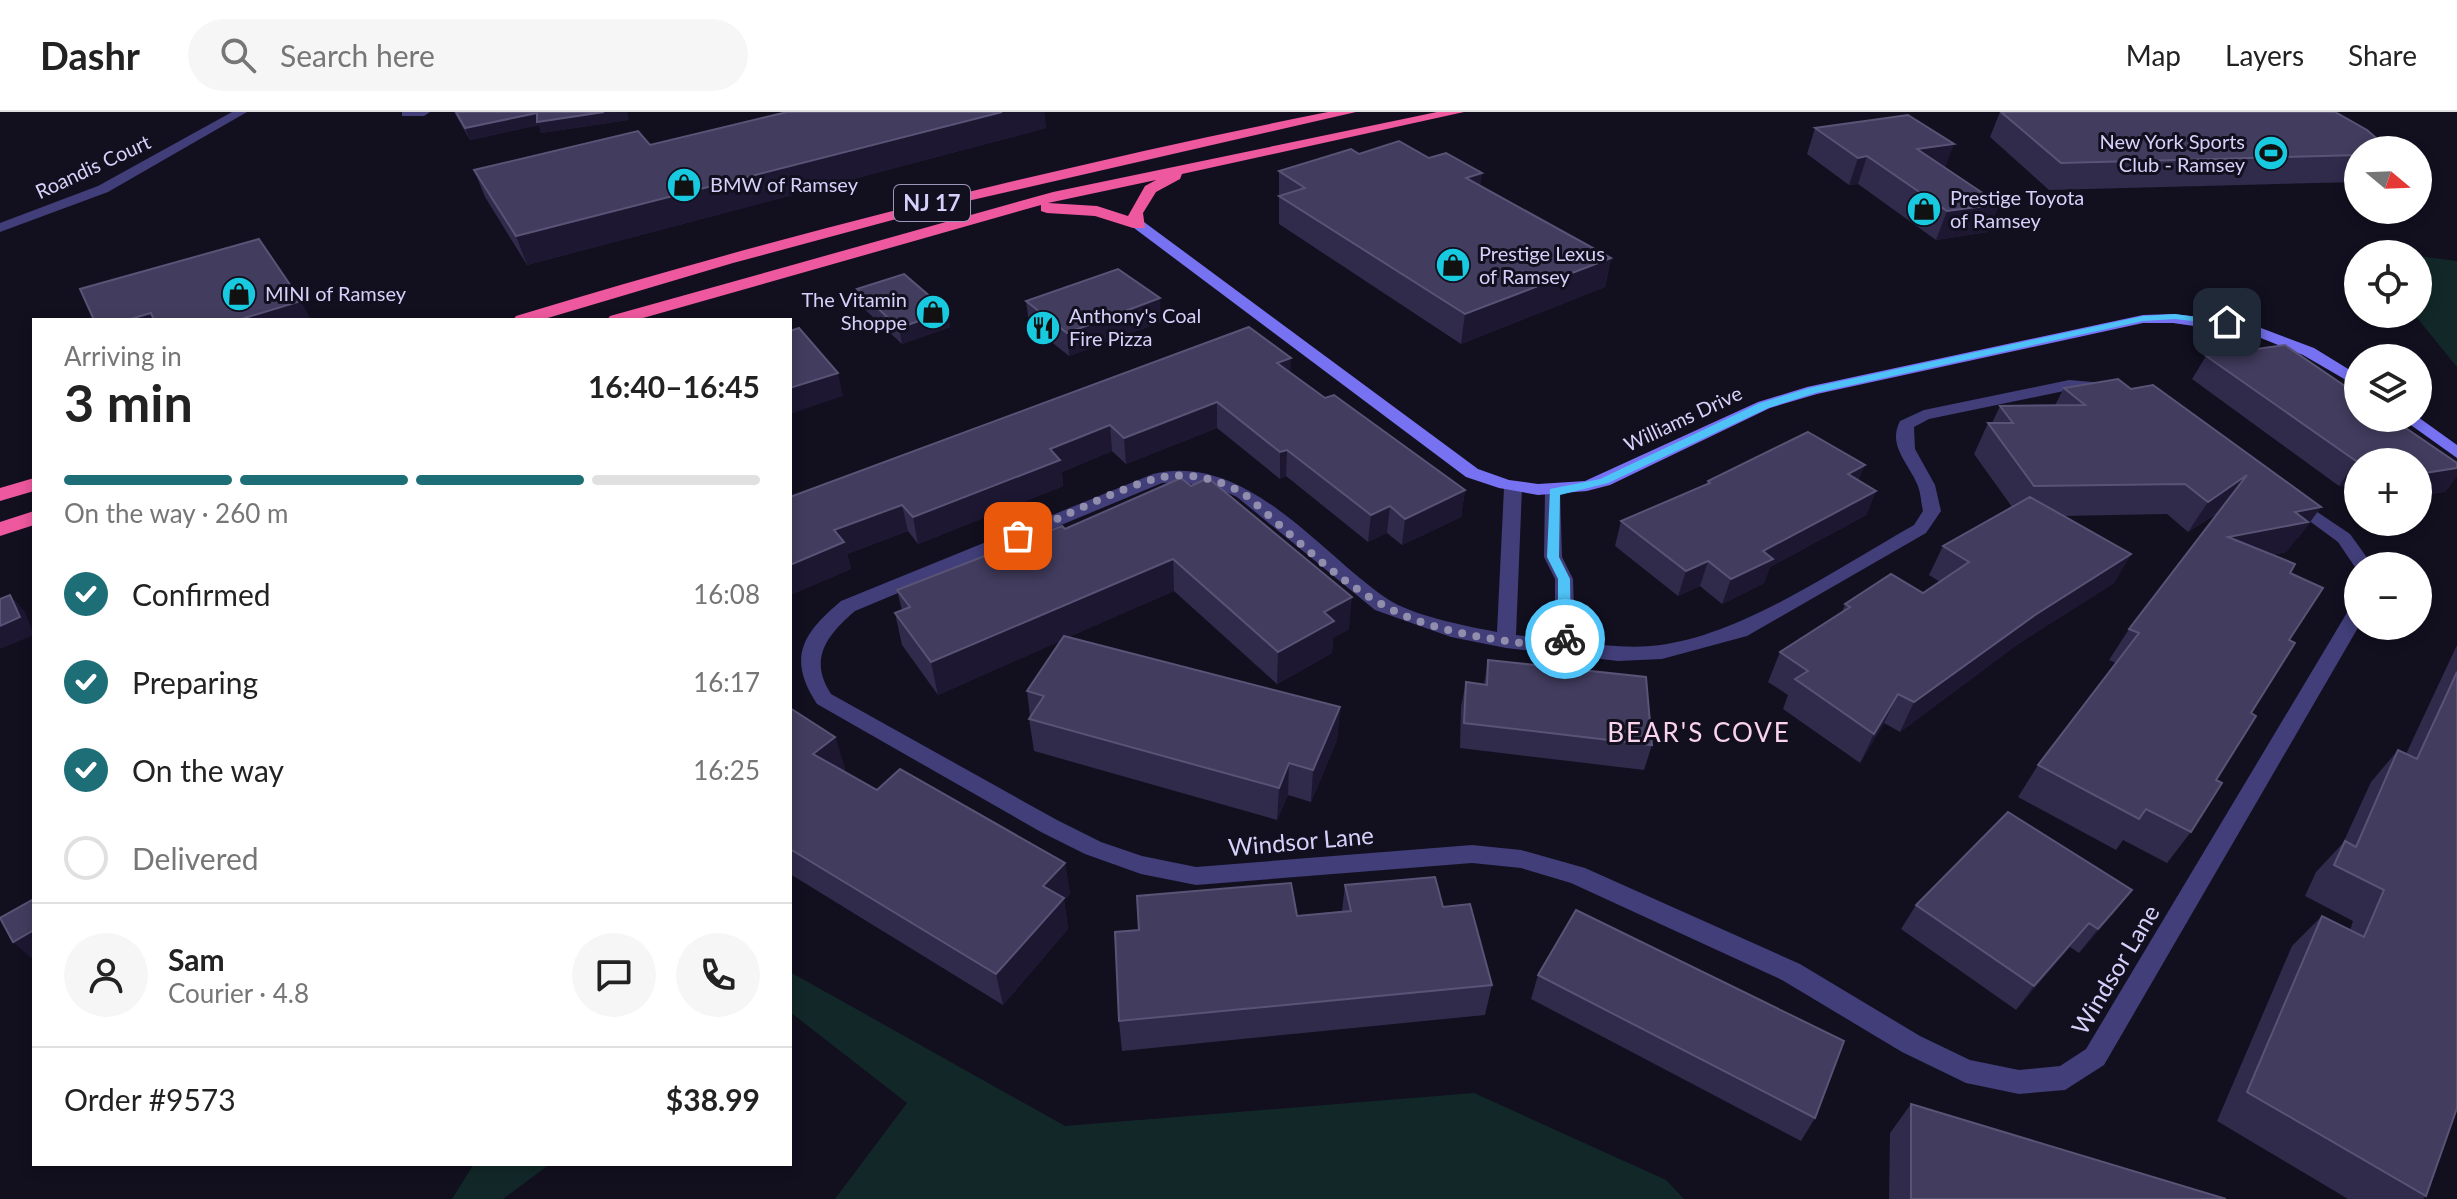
<!DOCTYPE html>
<meta charset="utf-8">
<style>
body{margin:0;font-family:Lato,sans-serif;background:#f6f6f6;color:#222;height:100vh;display:flex;flex-direction:column;font-size:30px;white-space:nowrap}
*{box-sizing:border-box;margin:0}
p{font-size:26px;color:#767676}
.icon{flex:none;width:44px;height:44px;fill:none;stroke:currentColor;stroke-width:2;stroke-linecap:round;stroke-linejoin:round}
.map{position:relative;flex:1;overflow:hidden}
.sheet{position:absolute;left:32px;top:206px;width:760px;height:848px;display:flex;flex-direction:column;background:#fff;border-radius:0px;box-shadow:0 4px 12px #0003}
.sheet>*{flex:none}
.needle{width:52px;rotate:109deg}
.buttons{position:absolute;left:2344px;top:24px;display:grid;gap:16px}
.buttons a{display:grid;place-items:center;width:88px;height:88px;border-radius:50%;background:#fff;box-shadow:0 4px 12px #0003;font-size:40px}
.pin{position:absolute;display:grid;place-items:center;width:68px;height:68px;color:#fff;margin:-34px;border-radius:16px;box-shadow:0 4px 12px #0006}
.courier{position:absolute;display:grid;place-items:center;width:80px;height:80px;margin:-40px;border:6px solid #4fc3f7;border-radius:50%;background:#fff;color:#222;box-shadow:0 2px 10px #0007}
.summary em{font-style:normal;font-weight:700}
.summary div{display:flex;flex-direction:column-reverse}
.summary{display:flex;align-items:center;justify-content:space-between;height:136px;padding:0 32px}
h1{font-size:52px;font-weight:700;line-height:60px}
.bar{display:grid;grid-template-columns:repeat(4,1fr);gap:12px 8px;align-content:center;height:96px;padding:0 32px}
.bar i{height:10px;border-radius:6px;background:#e0e0e0}
.bar .on{background:#1d6e77}
.bar p{grid-column:span 4}
.line{display:flex;align-items:center;gap:20px;padding:0 32px;border-top:2px solid #e0e0e0}
.line div{flex:1}
.round{display:grid;place-items:center;flex:none;width:84px;height:84px;border-radius:42px;background:#f6f6f6}
ol{padding:0 32px;list-style:none}
li{display:flex;align-items:center;gap:24px;height:88px}
li p{margin-inline-start:auto}
li .icon{padding:8px;border-radius:50%;background:#1d6e77;color:#fff;stroke-width:4}
li:last-child{color:#767676}
li i{width:44px;height:44px;border:4px solid #e0e0e0;border-radius:50%}
header{display:flex;align-items:center;gap:48px;box-sizing:border-box;height:112px;padding:0 40px;background:#fff;border-bottom:2px solid #e0e0e0}
header strong{font-size:38px}
nav{display:flex;gap:44px;margin-inline-start:auto;font-size:28px}
.search{width:560px;height:72px;background:#f6f6f6;display:flex;align-items:center;gap:20px;box-sizing:border-box;padding:0 28px;border-radius:44px;color:#767676;font-size:30px}
.map>svg:first-child{display:block}
</style>
<header>
<strong>Dashr</strong>
<div class="search"><svg class="icon" aria-label="search" viewBox="0 0 24 24"><circle cx="10" cy="10" r="6"/><path d="M15 15l6 6"/></svg>Search here</div>
<nav><a>Map</a><a>Layers</a><a>Share</a></nav>
</header>
<div class="map">
<svg width="2457" height="1087" viewBox="0 0 2457 1087">
<rect width="100%" height="100%" fill="#120f1f"/>
<g fill="#122828">
<polygon points="2418,144 2457,149 2457,255 2414,202 2418,202"/>
<polygon points="790,860 1065,1014 1474,981 1666,1068 1684,1087 835,1087 907,991 790,900"/>
<polygon points="474,1052 550,1052 503,1087 452,1087"/>
</g>
<g fill="none" stroke-linecap="round" stroke-linejoin="round">
<g fill="#413e79" fill-rule="evenodd">
<polygon points="232,0 247,0 108,80 0,120 0,111 98,74"/>
<polygon points="402,0 430,0 424,4 402,4"/>
<path d="M2069,268L2104,271L2112,276L2104,281L2069,278L1929,307L1914,315L1915,337L1935,373L1941,399L1926,421L1747,524L1662,547L1618,549L1506,536L1451,525L1375,498L1237,385C1212,373 1189,370 1162,371L855,499C827,523 808,547 831,582L1057,708L1101,730L1142,744L1196,755L1472,733L1521,738L1585,756L1800,852L1920,924L1970,948L2019,958L2060,954L2086,937L2348,499L2358,493L2359,514L2104,953L2065,978L2019,982L1966,971L1902,940L1782,868L1571,771L1521,756L1472,751L1196,773L1141,762L1085,742L1041,720L817,592C787,546 802,522 841,489L1153,362C1245,339 1319,440 1386,486C1412,504 1466,514 1497,520L1504,376L1513,371L1519,372L1522,376L1516,523L1555,528V467L1544,445L1545,380L1554,375L1560,376L1562,445L1573,467L1575,530C1603,533 1632,537 1660,533C1742,523 1841,454 1914,413L1923,399C1921,391 1921,382 1918,374C1909,351 1887,334 1900,309L1924,298Z"/>
<polygon points="2295,385 2350,422 2373,454 2358,454 2357,458 2338,430 2289,394 2286,390 2289,386"/>
</g>
<g fill="#7672f1" fill-rule="evenodd">
<polygon points="1134,110 1144,110 1478,357 1509,368 1538,372 1585,369 1758,290 1807,275 2143,203 2173,202 2229,208 2261,216 2314,236 2358,263 2358,275 2303,243 2251,222 2173,211 2143,211 1817,282 1770,296 1610,373 1587,379 1538,383 1499,376 1466,365 1134,116"/>
<polygon points="2418,305 2457,333 2457,346 2401,306"/>
</g>
<g fill="#ee589e" fill-rule="evenodd">
<path d="M1328,0H1356L937,96L733,151L541,208H513L516,204C783,123 1054,55 1328,0Z"/>
<path d="M1437,0H1464L1182,62L1180,67L1156,80L1143,101L1145,116H1133L1095,104L1047,101L1041,99V93L636,208H607L610,204L1053,80ZM1156,68L1145,74L1128,104L1097,94L1048,91Z"/>
<polygon points="34,366 34,379 0,389 0,376"/>
<polygon points="34,399 34,413 0,424 0,410"/>
</g>
</g>
<g fill="#302a4b">
<polygon points="454,0 627,0 628,8 541,21 539,13 470,28"/>
<polygon points="787,0 1044,0 1046,16 527,153 485,85 474,58 650,33"/>
<polygon points="2000,0 2335,0 2358,38 2358,70 2049,78 1990,25"/>
<polygon points="1815,16 1945,56 1999,92 1988,120 1936,128 1858,72 1849,73 1807,42"/>
<polygon points="1359,42 1429,46 1482,61 1480,74 1611,146 1605,175 1461,232 1279,112 1279,59"/>
<polygon points="857,177 947,199 950,215 902,232 860,193"/>
<polygon points="1026,189 1161,210 1069,244 1029,212"/>
<polygon points="2285,233 2358,283 2358,306 2391,306 2457,351 2457,364 2445,380 2418,384 2418,350 2358,350 2358,371 2339,374 2192,267 2206,244"/>
<polygon points="1291,261 1325,286 1465,378 1461,405 1402,433 1387,421 1368,430 1286,364 1280,367 1217,316 1126,352 1112,339 1062,360 1063,374 918,432 908,419 847,442 851,457 790,483 790,385"/>
<polygon points="2064,276 2131,277 2321,395 2299,425 2297,426 2286,440 2273,443 2290,461 2289,528 2216,668 2191,720 2167,751 2123,728 2116,738 2018,685 2038,653 2116,551 2109,548 2129,517 2219,400 2188,420 2167,402 2063,404 2131,442 2114,471 2018,532 1900,620 1884,611 1860,651 1783,597 1788,583 1768,570 1780,540 1842,500 1845,492 1923,481 1940,470 1929,463 1943,434 2012,395 1974,342 1988,311 1992,311 2000,294 2055,293"/>
<polygon points="1181,366 1349,517 1333,526 1332,541 1277,572 1174,479 1068,525 1340,595 1337,628 1311,690 1288,683 1277,708 1034,639 1029,607 1030,604 1027,579 1060,529 938,583 902,533 895,501 902,498 897,478 1065,417"/>
<polygon points="1708,369 1859,369 1876,379 1866,403 1770,455 1764,471 1722,492 1700,474 1678,484 1615,434 1621,409 1707,373"/>
<polygon points="2457,533 2457,996 2426,1084 2423,1087 2348,1087 2217,1009 2292,834 2322,804 2350,818 2353,809 2305,784 2316,760 2343,731 2371,670 2398,638 2406,642"/>
<polygon points="1488,548 1652,633 1644,658 1460,636 1461,595 1466,570 1484,572"/>
<polygon points="790,596 835,625 845,657 843,659 877,678 1065,751 1070,782 1064,788 1068,817 1003,893 790,762"/>
<polygon points="1345,773 1443,795 1492,873 1485,903 1122,939 1119,909 1297,804 1342,799"/>
<polygon points="2132,778 2113,802 2079,841 2070,835 2016,898 1901,817 1916,793"/>
<polygon points="1538,863 1815,1006 1801,1029 1531,887"/>
<polygon points="1911,992 2226,1087 1889,1087 1890,1021"/>
</g>
<g fill="#1d1732">
<polygon points="627,0 628,8 541,21 539,13 470,28 465,16 537,1"/>
<polygon points="1002,0 1044,0 1046,16 527,153 516,124"/>
<polygon points="1954,32 1944,59 1917,37"/>
<polygon points="1867,44 1858,72 1849,73 1858,46"/>
<polygon points="1482,61 1479,88 1466,66"/>
<polygon points="1999,92 1988,120 1936,128 1947,99"/>
<polygon points="1611,146 1605,175 1461,232 1465,202"/>
<polygon points="1160,186 1161,210 1069,244 1067,221"/>
<polygon points="301,189 311,208 238,208"/>
<polygon points="947,199 950,215 902,232 899,216"/>
<polygon points="151,201 155,208 127,208"/>
<polygon points="1291,246 1290,271 1277,251"/>
<polygon points="838,261 843,284 790,302 790,276"/>
<polygon points="1217,290 1217,316 1126,352 1124,326"/>
<polygon points="1110,313 1112,339 1062,360 1063,374 918,432 913,405 1050,337"/>
<polygon points="1287,338 1286,364 1280,367 1280,340"/>
<polygon points="2379,346 2376,350 2358,350 2358,371 2339,374 2356,349"/>
<polygon points="1865,353 1855,378 1848,362"/>
<polygon points="2457,356 2457,364 2445,380 2418,384 2418,362"/>
<polygon points="2247,363 2227,394 2188,420 2208,390"/>
<polygon points="1465,378 1461,405 1402,433 1405,407"/>
<polygon points="1876,379 1866,403 1770,455 1764,471 1722,492 1731,467 1763,439"/>
<polygon points="902,393 908,419 847,442 851,457 790,483 790,453 834,418"/>
<polygon points="1390,394 1387,421 1368,430 1371,403"/>
<polygon points="2321,395 2299,425 2297,426 2286,440 2208,456 2228,425 2295,400"/>
<polygon points="2131,442 2114,471 2018,532 1900,620 1914,590 2035,503"/>
<polygon points="1173,447 1174,479 938,583 931,550"/>
<polygon points="1708,449 1700,474 1678,484 1686,459"/>
<polygon points="10,483 25,500 34,523 0,537 0,514"/>
<polygon points="1352,485 1349,517 1333,526 1332,541 1277,572 1278,540 1324,500"/>
<polygon points="1898,582 1884,611 1860,651 1874,622"/>
<polygon points="1340,595 1337,628 1311,690 1313,658"/>
<polygon points="835,625 845,657 823,674 813,642"/>
<polygon points="1289,651 1288,683 1277,708 1279,676"/>
<polygon points="1065,751 1070,782 1064,788 1068,817 1003,893 996,862 1043,774"/>
<polygon points="2132,778 2113,802 2079,841 2098,817"/>
<polygon points="2089,811 2070,835 2016,898 2034,874"/>
<polygon points="34,818 34,845 31,846 13,830"/>
</g>
<g fill="#423c5e" stroke="#595376" stroke-width="2">
<polygon points="456,0 604,0 537,10 537,1 465,16"/>
<polygon points="787,0 1002,0 516,124 474,58 638,19 650,33"/>
<polygon points="2001,0 2335,0 2367,18 2390,38 2358,38 2358,43 2061,51"/>
<polygon points="1908,3 1954,32 1917,37 1999,92 1947,99 1867,44 1858,46 1815,16"/>
<polygon points="1399,29 1429,46 1446,41 1482,61 1466,66 1611,146 1465,202 1279,84 1305,76 1279,59 1351,37 1359,42"/>
<polygon points="259,127 301,189 238,208 154,208 151,201 127,208 94,208 80,177"/>
<polygon points="1118,157 1160,186 1067,221 1026,189"/>
<polygon points="904,162 947,199 899,216 857,177"/>
<polygon points="1249,215 1291,246 1277,251 1325,286 1334,283 1465,378 1405,407 1390,394 1371,403 1287,338 1280,340 1217,290 1124,326 1110,313 1050,337 1060,348 913,405 902,393 834,418 844,430 790,453 790,385"/>
<polygon points="799,216 838,261 790,276 790,219"/>
<polygon points="2285,233 2358,283 2358,306 2391,306 2457,351 2457,356 2418,362 2418,350 2384,350 2379,346 2356,349 2206,244"/>
<polygon points="2118,267 2131,277 2153,273 2321,395 2295,400 2308,410 2228,425 2295,452 2290,461 2323,476 2289,528 2295,531 2251,601 2256,604 2216,668 2222,671 2191,720 2146,697 2139,707 2038,653 2139,521 2129,517 2247,363 2208,390 2185,372 2034,374 1988,311 2013,311 2000,294 2085,293 2064,276"/>
<polygon points="1808,320 1865,353 1848,362 1876,379 1763,439 1773,447 1731,467 1708,449 1686,459 1621,409 1710,371 1708,369"/>
<polygon points="1181,366 1191,374 1208,366 1352,485 1324,500 1334,509 1278,540 1173,447 931,550 895,501 910,495 897,478 1062,414 1065,417"/>
<polygon points="2030,385 2131,442 2035,503 1914,590 1898,582 1874,622 1795,567 1808,559 1780,540 1850,495 1845,492 1891,462 1923,481 1969,450 1943,434"/>
<polygon points="10,483 20,505 0,514 0,487"/>
<polygon points="1064,524 1340,595 1313,658 1289,651 1279,676 1029,607 1044,584 1027,579"/>
<polygon points="1488,548 1646,565 1652,633 1464,611 1466,570 1487,573"/>
<polygon points="2457,560 2457,996 2426,1084 2247,980 2322,804 2364,825 2384,778 2334,753 2345,729 2356,735 2398,638 2417,647"/>
<polygon points="790,596 835,625 813,642 877,678 900,657 1065,751 1043,774 1064,786 996,862 790,737"/>
<polygon points="2008,700 2132,778 2098,817 2089,811 2034,874 1916,793"/>
<polygon points="1435,765 1443,795 1470,792 1492,873 1119,909 1115,820 1139,818 1137,784 1291,771 1297,804 1351,799 1345,773"/>
<polygon points="34,787 34,818 13,830 0,806"/>
<polygon points="1576,798 1844,929 1815,1006 1538,863"/>
<polygon points="1911,992 2226,1087 1911,1087"/>
</g>
<polygon fill="#4fc3f7" points="2175,202 2231,210 2227,213 2175,207 2143,209 1815,281 1768,296 1608,371 1560,383 1559,445 1570,467 1571,527 1565,532 1558,527 1558,467 1547,445 1550,377 1600,367 1760,291 1809,276 2143,204"/>
<g fill="none" stroke-linecap="round" stroke-linejoin="round">
<path stroke="#918dad" stroke-width="8" stroke-dasharray="0 14.4" d="M1018,424C1060,407 1116,377 1158,366C1187,359 1218,367 1243,381C1287,418 1331,464 1381,492C1435,523 1504,529 1565,536V527"/>
</g>
<defs>
<g id="stadium-disc" transform="scale(1.8)"><circle r="9.5" fill="#17cae0" stroke="#120f1f"/><path d="M0-5a6.5 5 0 1 0 0 10a6.5 5 0 1 0 0-10ZM-3.5-1.8h7v3.6h-7Z" fill="#111"/></g>
<g id="shop-disc" transform="scale(1.8)"><circle r="9.5" fill="#17cae0" stroke="#120f1f"/><path d="M-5-2.5h2.3a2.7 3.5 0 0 1 5.4 0H5L5.5 6h-11ZM-1.5-2.5h3a1.5 2.3 0 0 0-3 0Z" fill="#111"/></g>
<g id="restaurant-disc" transform="scale(1.8)"><circle r="9.5" fill="#17cae0" stroke="#120f1f"/><path d="M-5-6h1v4h1v-4h1v4h1v-4h1v5L-1.5 .5V6h-2V.5L-5-1ZM5-6V6H3V1.5H1.5Q1.5-4 5-6Z" fill="#111"/></g>
</defs>
<g fill-rule="evenodd">
<use href="#stadium-disc" x="2271" y="41"/>
<use href="#shop-disc" x="684" y="73"/>
<use href="#shop-disc" x="1924" y="97"/>
<use href="#shop-disc" x="1453" y="153"/>
<use href="#shop-disc" x="239" y="182"/>
<use href="#shop-disc" x="933" y="200"/>
<use href="#restaurant-disc" x="1043" y="216"/>
</g>
<g text-anchor="middle" stroke-width="6" stroke-linejoin="round" paint-order="stroke">
<g font-size="20" fill="#d6d1fa" stroke="#120f1f" text-anchor="start">
<text x="2245" y="37" text-anchor="end">New York Sports<tspan x="2245" dy="23">Club - Ramsey</tspan></text>
<text x="710" y="80">BMW of Ramsey</text>
<text x="1950" y="93">Prestige Toyota<tspan x="1950" dy="23">of Ramsey</tspan></text>
<text x="1479" y="149">Prestige Lexus<tspan x="1479" dy="23">of Ramsey</tspan></text>
<text x="265" y="189">MINI of Ramsey</text>
<text x="907" y="195" text-anchor="end">The Vitamin<tspan x="907" dy="23">Shoppe</tspan></text>
<text x="1069" y="211">Anthony's Coal<tspan x="1069" dy="23">Fire Pizza</tspan></text>
</g>
<g font-size="20" fill="#d6d1fa" stroke="#120f1f">
<text transform="translate(93 55) rotate(-25)" y="7">Roandis Court</text>
<text transform="translate(1683 307) rotate(-25)" y="7">Williams Drive</text>
</g>
<rect fill="#120f1f" stroke="#9b97b8" stroke-width="2" x="894" y="73" width="76" height="36" rx="6"/>
<g font-size="22" font-weight="bold" fill="#d6d1fa">
<text x="932" y="99">NJ 17</text>
</g>
<g font-size="24" fill="#d6d1fa" stroke="#120f1f">
<text transform="translate(1301 730) rotate(-5)" y="8">Windsor Lane</text>
<text transform="translate(2116 858) rotate(-59)" y="8">Windsor Lane</text>
</g>
<g font-size="26" letter-spacing="2" fill="#fad3ec" stroke="#120f1f">
<text x="1699" y="630">BEAR'S COVE</text>
</g>
</g>
</svg>
<div class="buttons">
<a><svg class="needle" viewBox="-14 -14 28 28"><path d="M0-13l5 13h-10z" fill="#e53935"/><path d="M0 13l5-13h-10z" fill="#767676"/></svg></a>
<a><svg class="icon" aria-label="locate" viewBox="0 0 24 24"><circle cx="12" cy="12" r="6"/><path d="M12 2v4M12 18v4M2 12h4M18 12h4"/></svg></a>
<a><svg class="icon" aria-label="layers" viewBox="0 0 24 24"><path d="M12 4l9 5-9 5-9-5zM3 14l9 5 9-5"/></svg></a>
<a>+</a>
<a>−</a>
</div>
<div class="pin" style="left:1018px;top:424px;background:#ea580c"><svg class="icon" aria-label="bag" viewBox="0 0 24 24"><path d="M5 8h14l-1 12H6zM9 8a3 3 0 0 1 6 0"/></svg></div>
<div class="pin" style="left:2227px;top:210px;background:#1f2937"><svg class="icon" aria-label="home" viewBox="0 0 24 24"><path d="M3 11l9-7 9 7M6 9v11h12V9"/></svg></div>
<div class="courier" style="left:1565px;top:527px"><svg class="icon" aria-label="bike" viewBox="0 0 24 24"><circle cx="6" cy="16" r="4"/><circle cx="18" cy="16" r="4"/><path d="M6 16l4-8h5l3 8M10 8l3 8H6M13 5h3"/></svg></div>
<section class="sheet">
<div class="summary"><div><h1>3 min</h1><p>Arriving in</p></div><em>16:40–16:45</em></div>
<div class="bar"><i class="on"></i><i class="on"></i><i class="on"></i><i></i><p>On the way · 260 m</p></div>
<ol>
<li><svg class="icon" aria-label="check" viewBox="0 0 24 24"><path d="M5 12l5 5 9-10"/></svg>Confirmed<p>16:08</p></li>
<li><svg class="icon" aria-label="check" viewBox="0 0 24 24"><path d="M5 12l5 5 9-10"/></svg>Preparing<p>16:17</p></li>
<li><svg class="icon" aria-label="check" viewBox="0 0 24 24"><path d="M5 12l5 5 9-10"/></svg>On the way<p>16:25</p></li>
<li><i></i>Delivered</li>
</ol>
<div class="line" style="height:144px"><a class="round"><svg class="icon" aria-label="person" viewBox="0 0 24 24"><circle cx="12" cy="8" r="4"/><path d="M4 21q1-7 8-7t8 7"/></svg></a><div><b>Sam</b><p>Courier · 4.8</p></div><a class="round"><svg class="icon" aria-label="chat" viewBox="0 0 24 24"><path d="M4 5h16v11H9l-5 4z"/></svg></a><a class="round"><svg class="icon" aria-label="phone" viewBox="0 0 24 24"><path d="M5 4h4l2 5-3 2q2 4 5 5l2-3 5 2v4C11 20 4 13 5 4z"/></svg></a></div>
<div class="line" style="height:104px"><div>Order #9573</div><b>$38.99</b></div>
</section>
</div>
